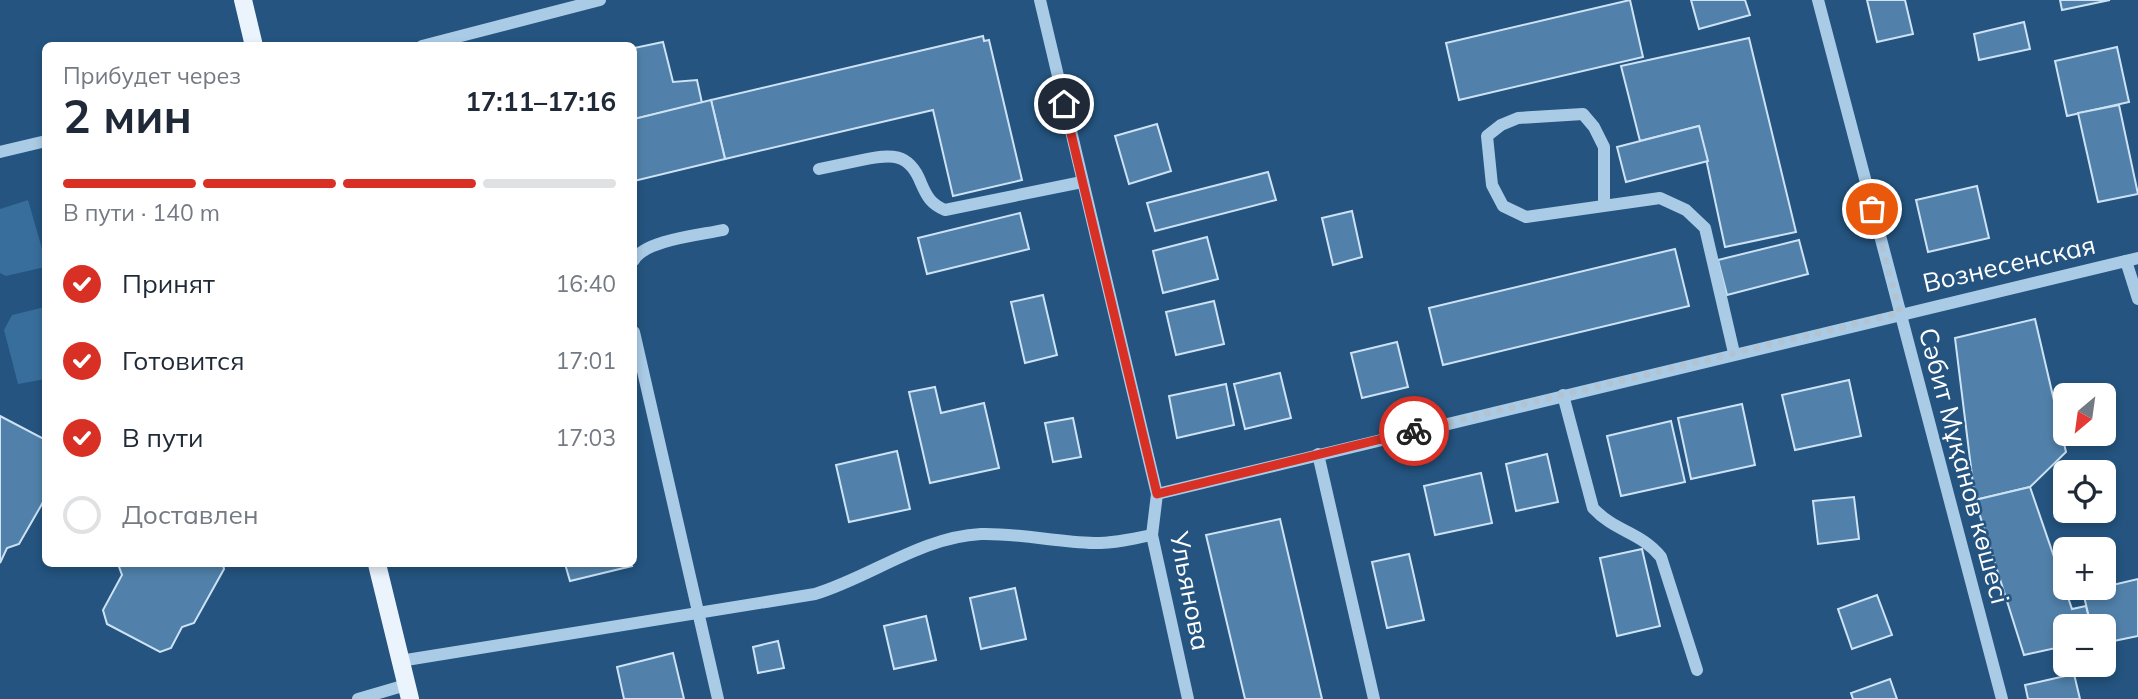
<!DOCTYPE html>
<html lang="ru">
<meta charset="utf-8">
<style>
body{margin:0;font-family:Mulish,sans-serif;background:#f2f2f3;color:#1f2937;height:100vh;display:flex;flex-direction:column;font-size:26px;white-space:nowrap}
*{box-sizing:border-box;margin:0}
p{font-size:23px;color:#747a83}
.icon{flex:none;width:38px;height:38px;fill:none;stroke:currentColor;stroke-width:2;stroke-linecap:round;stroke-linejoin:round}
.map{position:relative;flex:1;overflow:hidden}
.sheet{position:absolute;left:42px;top:42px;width:595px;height:525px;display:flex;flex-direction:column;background:#fff;border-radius:10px;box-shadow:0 4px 10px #0003}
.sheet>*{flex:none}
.needle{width:46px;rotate:209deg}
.fabs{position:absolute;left:2053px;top:383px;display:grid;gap:14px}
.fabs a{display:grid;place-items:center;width:63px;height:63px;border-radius:10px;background:#fff;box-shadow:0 4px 10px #0003;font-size:35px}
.pin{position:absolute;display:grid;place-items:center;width:60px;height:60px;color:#fff;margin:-30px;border:4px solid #fff;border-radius:50%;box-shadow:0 2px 7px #0007}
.courier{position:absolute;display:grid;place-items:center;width:70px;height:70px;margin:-35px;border:5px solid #d93025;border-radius:50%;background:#fff;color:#222;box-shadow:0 2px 9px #0007}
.head em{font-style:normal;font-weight:700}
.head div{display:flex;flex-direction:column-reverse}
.head{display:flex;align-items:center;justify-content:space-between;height:119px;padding:0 21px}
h1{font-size:46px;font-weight:700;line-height:52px}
.bar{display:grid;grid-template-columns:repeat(4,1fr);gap:10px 7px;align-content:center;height:84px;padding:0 21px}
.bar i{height:9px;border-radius:5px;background:#e0e1e3}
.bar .active{background:#d93025}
.bar p{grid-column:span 4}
ol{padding:0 21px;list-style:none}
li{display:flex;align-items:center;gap:21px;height:77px}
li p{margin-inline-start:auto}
li .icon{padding:7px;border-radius:50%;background:#d93025;color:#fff;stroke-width:4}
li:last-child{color:#747a83}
li i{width:38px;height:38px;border:4px solid #e0e1e3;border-radius:50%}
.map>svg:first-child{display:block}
</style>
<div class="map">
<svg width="2138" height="699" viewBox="0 0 2138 699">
<rect width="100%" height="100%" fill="#24547f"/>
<g fill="#386e9c">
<polygon points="28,200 45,259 45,267 6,276 0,273 0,209"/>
<polygon points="45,307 45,379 18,384 4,330 12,315"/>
</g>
<g fill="#5181aa" stroke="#cde3f5" stroke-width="2">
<polygon points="1630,0 1643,57 1459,100 1446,43"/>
<polygon points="1691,0 1745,0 1750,15 1699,29"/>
<polygon points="1867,0 1905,0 1913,34 1877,42"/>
<polygon points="2060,0 2110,0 2062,10"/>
<polygon points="2024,22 2030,49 1979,60 1974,34"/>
<polygon points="983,36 984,41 989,40 1022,180 953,196 933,110 725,159 711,100"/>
<polygon points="1749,38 1796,232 1725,247 1699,126 1640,141 1621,66"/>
<polygon points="663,42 673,82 697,80 702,103 634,119 634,48"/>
<polygon points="2117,47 2129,102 2067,116 2055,61"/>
<polygon points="711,100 725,159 634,181 634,119"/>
<polygon points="2119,105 2138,194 2098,202 2078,113"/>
<polygon points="1157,124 1171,171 1129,184 1115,136"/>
<polygon points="1699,126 1708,161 1626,182 1617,147"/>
<polygon points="1268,172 1276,200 1155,231 1147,203"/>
<polygon points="1977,186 1989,238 1928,252 1916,200"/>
<polygon points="1352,211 1362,257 1333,265 1322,218"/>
<polygon points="1020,213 1029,249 927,274 918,238"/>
<polygon points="1207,237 1218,279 1163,293 1153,251"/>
<polygon points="1799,240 1808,274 1727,295 1718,260"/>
<polygon points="1675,249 1689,306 1443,365 1429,308"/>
<polygon points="1043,295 1057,355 1025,363 1011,302"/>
<polygon points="1214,301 1224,344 1176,355 1166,312"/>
<polygon points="2035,319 2066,452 2030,487 1975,500 1955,338"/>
<polygon points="1397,342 1408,387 1362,398 1351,353"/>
<polygon points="1280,373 1291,418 1245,429 1234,384"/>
<polygon points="1849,380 1861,436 1795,450 1782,395"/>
<polygon points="1226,384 1234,425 1177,438 1169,396"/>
<polygon points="935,387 941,413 984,403 999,468 930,483 909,392"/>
<polygon points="1742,404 1755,465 1691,479 1678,418"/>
<polygon points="0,416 46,440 46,497 19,544 7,548 0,563"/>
<polygon points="1073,418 1081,457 1053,462 1045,423"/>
<polygon points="1671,421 1685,482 1621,496 1607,436"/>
<polygon points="897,451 910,509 849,522 836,465"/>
<polygon points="1547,454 1558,502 1516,511 1506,464"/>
<polygon points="1481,473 1492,523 1435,535 1424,486"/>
<polygon points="2030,487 2072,609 2086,606 2091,626 2065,626 2065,646 2024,655 1975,500"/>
<polygon points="1854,497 1859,539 1818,544 1813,501"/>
<polygon points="1280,519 1322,699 1245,699 1206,535"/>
<polygon points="1642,549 1660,626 1617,636 1600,558"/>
<polygon points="1409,554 1424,620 1387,628 1372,562"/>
<polygon points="118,564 223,564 224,569 194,623 182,627 171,648 160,652 107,624 103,610 122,575"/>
<polygon points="565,564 631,564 632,566 570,581"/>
<polygon points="2138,579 2138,636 2104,643 2104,626 2091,626 2083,592"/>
<polygon points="1015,588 1026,639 981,649 970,598"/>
<polygon points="1877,595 1892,635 1852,649 1838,609"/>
<polygon points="926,616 936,660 894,669 884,626"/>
<polygon points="778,641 784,668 758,673 753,647"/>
<polygon points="673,653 684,699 624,699 617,667"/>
<polygon points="2074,674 2080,699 2028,699 2025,685"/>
<polygon points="1890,679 1897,699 1853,699 1851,693"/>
</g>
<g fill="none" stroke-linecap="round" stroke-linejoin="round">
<g stroke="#aacbe6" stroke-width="12">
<polyline points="1040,0 1157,494 1152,535 1188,699"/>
<polyline points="1818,0 2002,699"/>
<polyline points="422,46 600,0"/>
<polyline points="0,152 46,141"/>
<path d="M819,169C833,166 848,163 862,160C891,154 909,152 921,183C927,197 931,204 945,210L1082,182"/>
<polyline points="1604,206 1604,147 1594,127 1583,114 1518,118 1501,125 1487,136 1492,185 1503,206 1526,217 1660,198 1686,210 1705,228 1734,353"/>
<path d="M634,260C645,240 701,235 723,230"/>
<polyline points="2126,261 2138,299"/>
<polyline points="634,332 718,699"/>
<path d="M1563,395L1593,508C1615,532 1641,532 1661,557L1697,670"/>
<polyline points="1318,454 1374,699"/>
<polyline points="1157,494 2138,258"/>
<path d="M400,661L815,594C871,577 921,537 981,534C1018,533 1056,542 1094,543C1114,543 1133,539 1152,535"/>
<polyline points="358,699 406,685"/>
</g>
<g stroke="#ebf4fd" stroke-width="18">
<polyline points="243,0 254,46"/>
<polyline points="377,564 410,699"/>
</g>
</g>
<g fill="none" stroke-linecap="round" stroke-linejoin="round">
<polyline stroke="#b2c3d2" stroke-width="7" stroke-dasharray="0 12.6" points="1414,431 1900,313 1872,209"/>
<polyline stroke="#d93025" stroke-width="9" points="1064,104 1157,494 1414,431"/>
</g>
<g text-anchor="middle" stroke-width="5" stroke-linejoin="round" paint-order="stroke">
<g font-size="26" fill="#fff" stroke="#24547f">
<text transform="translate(2009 264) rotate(-13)" y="9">Вознесенская</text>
<text transform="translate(1964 466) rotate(75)" y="9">Сәбит Мұқанов көшесі</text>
<text transform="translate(1190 591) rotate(79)" y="9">Ульянова</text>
</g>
</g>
</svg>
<div class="fabs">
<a><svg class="needle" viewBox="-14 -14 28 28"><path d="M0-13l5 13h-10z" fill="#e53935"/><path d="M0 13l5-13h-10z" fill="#747a83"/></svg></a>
<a><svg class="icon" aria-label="locate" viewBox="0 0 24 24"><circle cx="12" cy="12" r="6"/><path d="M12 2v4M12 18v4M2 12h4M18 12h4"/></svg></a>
<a>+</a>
<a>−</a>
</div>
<div class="pin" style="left:1872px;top:209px;background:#ea580c"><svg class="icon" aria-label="bag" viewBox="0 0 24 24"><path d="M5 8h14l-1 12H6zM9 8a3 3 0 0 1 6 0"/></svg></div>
<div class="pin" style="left:1064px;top:104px;background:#1f2937"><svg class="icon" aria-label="home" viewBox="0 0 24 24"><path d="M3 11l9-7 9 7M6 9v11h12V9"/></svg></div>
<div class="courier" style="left:1414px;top:431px"><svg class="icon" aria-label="bike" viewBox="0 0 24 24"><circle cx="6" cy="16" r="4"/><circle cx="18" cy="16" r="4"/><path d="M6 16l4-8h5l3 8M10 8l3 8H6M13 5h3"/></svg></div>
<section class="sheet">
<div class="head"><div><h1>2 мин</h1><p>Прибудет через</p></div><em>17:11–17:16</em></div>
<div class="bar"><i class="active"></i><i class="active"></i><i class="active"></i><i></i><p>В пути · 140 m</p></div>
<ol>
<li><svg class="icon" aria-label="check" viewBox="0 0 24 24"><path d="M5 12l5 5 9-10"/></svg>Принят<p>16:40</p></li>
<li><svg class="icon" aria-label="check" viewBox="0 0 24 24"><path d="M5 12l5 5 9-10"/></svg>Готовится<p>17:01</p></li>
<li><svg class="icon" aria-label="check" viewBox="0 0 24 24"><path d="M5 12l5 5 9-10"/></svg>В пути<p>17:03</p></li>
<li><i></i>Доставлен</li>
</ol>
</section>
</div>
